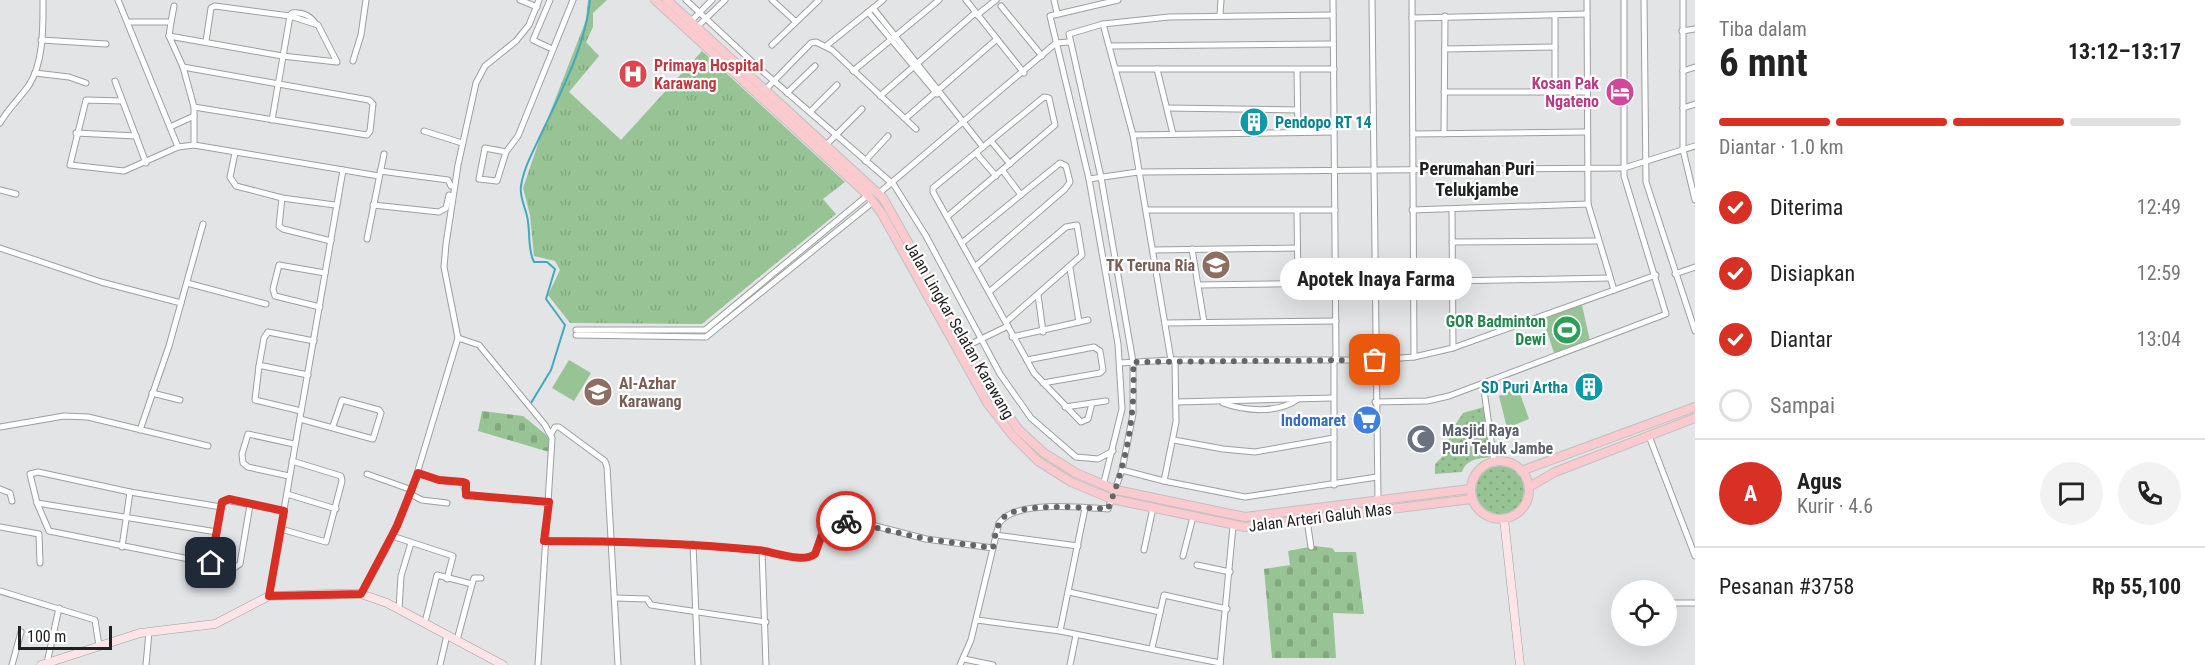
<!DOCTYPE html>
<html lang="id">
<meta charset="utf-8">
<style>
body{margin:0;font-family:"Roboto Condensed",sans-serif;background:#f2f2f2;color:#222;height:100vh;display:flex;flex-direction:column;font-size:22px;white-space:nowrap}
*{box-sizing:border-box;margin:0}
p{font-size:20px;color:#767676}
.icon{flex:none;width:33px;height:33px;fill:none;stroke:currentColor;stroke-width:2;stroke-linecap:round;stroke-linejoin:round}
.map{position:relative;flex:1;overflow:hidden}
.sheet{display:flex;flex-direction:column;background:#fff;width:510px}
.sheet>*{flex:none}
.tools{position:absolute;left:1611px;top:580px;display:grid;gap:12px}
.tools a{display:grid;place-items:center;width:66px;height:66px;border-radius:50%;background:#fff;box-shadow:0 6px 24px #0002;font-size:30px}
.scale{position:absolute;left:18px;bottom:15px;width:94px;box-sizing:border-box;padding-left:6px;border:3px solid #202021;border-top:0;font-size:16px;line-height:21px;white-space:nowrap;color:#202021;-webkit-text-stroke:4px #fff;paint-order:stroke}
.pin{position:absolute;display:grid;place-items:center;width:51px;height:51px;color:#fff;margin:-26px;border-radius:12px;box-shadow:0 3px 9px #0006}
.courier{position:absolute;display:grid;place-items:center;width:60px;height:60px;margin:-30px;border:4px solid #d93025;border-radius:50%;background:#fff;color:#222;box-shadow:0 2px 8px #0007}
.bubble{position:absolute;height:42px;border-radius:21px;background:#fff;box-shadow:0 6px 24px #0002;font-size:20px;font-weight:700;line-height:42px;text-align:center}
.headline em{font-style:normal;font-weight:700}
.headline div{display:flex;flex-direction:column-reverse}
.headline{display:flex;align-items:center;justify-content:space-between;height:102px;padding:0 24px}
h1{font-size:39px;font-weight:700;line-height:45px}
.bar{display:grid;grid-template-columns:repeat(4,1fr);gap:9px 6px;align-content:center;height:72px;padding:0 24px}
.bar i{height:8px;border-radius:4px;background:#e0e0e0}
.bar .active{background:#d93025}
.bar p{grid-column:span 4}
.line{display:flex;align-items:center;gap:15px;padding:0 24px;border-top:2px solid #e0e0e0}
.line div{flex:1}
.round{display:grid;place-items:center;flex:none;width:63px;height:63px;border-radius:32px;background:#f2f2f2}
ol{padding:0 24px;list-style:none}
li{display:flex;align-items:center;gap:18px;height:66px}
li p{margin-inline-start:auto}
li .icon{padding:6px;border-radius:50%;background:#d93025;color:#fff;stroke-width:4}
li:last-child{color:#767676}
li i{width:33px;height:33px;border:3px solid #e0e0e0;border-radius:50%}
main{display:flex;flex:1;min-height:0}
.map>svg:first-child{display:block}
</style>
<main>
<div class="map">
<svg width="1695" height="665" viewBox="0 0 1695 665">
<defs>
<pattern id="grass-tufts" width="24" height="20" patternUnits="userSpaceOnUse" patternTransform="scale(1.5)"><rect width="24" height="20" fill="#98c394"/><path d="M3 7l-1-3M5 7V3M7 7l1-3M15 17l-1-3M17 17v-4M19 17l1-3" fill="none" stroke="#83a77f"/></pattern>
<pattern id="cemetery-stones" width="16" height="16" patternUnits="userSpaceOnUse" patternTransform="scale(1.5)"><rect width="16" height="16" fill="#98c394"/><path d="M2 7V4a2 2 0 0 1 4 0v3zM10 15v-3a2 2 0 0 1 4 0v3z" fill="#83a77f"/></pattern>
<pattern id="park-dots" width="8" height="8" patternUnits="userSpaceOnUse" patternTransform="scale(1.5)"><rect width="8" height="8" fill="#98c394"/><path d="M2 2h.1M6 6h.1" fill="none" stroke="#83a77f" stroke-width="1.8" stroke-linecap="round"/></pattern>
</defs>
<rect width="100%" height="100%" fill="#e3e4e6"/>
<polygon fill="url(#grass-tufts)" points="588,0 607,0 593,13 593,27 586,42 599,56 569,92 621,140 702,51 845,182 823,199 836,214 702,324 570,323 548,295 560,270 555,261 534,256 530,215 523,188 539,141 586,20"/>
<g fill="url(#cemetery-stones)">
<polygon points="482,411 523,416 550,438 549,452 478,431"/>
<polygon points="1314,546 1332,548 1335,552 1356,552 1364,614 1333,613 1336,658 1272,658 1264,569 1290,565 1288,551"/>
</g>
<g fill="url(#park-dots)">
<path d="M1484,407L1492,457C1480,458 1466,459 1462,472L1435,474V464L1443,456L1452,430L1463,413Z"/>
<circle cx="1500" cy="490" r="24"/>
</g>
<g fill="#98c394">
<polygon points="1582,305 1590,341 1554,353 1543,319"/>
<polygon points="569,360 591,373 574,401 552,388"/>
<polygon points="1518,388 1529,419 1507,428 1499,396"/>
</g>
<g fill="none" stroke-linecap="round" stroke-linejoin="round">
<path stroke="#42a9bd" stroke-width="2" d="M531,403L551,370L565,325L546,299L555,269L547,262H534C528,251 530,234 528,222C527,209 519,199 521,186C524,166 535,148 543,130C562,90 586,44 590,0"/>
<g stroke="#9d9ea0" stroke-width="7">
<g id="street">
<polyline points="118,0 178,147 194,145 379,176"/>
<polyline points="520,0 537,7"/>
<polyline points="550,0 533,40 552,49"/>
<polyline points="686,0 760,69 894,185 926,236 1000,374 1031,418 1076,457 1098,459 1113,451"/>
<polyline points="772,0 795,21"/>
<polyline points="966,0 1024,73"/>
<polyline points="1054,0 1057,13"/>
<polyline points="1333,0 1336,359"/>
<polyline points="1372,0 1378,501"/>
<polyline points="1412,0 1414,357"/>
<polyline points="1587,0 1588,204 1614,290"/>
<polyline points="1644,0 1646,182 1695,331"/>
<polyline points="1683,0 1683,150 1695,200"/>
<polyline points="1001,6 1042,56"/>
<polyline points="873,8 983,147"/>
<polyline points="868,12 937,94"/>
<polyline points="977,15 996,0"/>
<polyline points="1220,15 1221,0"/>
<polyline points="1555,15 1555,92"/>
<polyline points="1412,18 1586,14"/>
<polyline points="691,21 712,0"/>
<polyline points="129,22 171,22 169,36"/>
<polyline points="171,22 174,6"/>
<polyline points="1103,24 1133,135 1171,360"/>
<polyline points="697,27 725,0"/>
<polyline points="1682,31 1695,29"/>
<polyline points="41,40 106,44"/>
<polyline points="772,45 819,0"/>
<polyline points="826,46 883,0"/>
<polyline points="1111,46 1333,44"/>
<polyline points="1445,49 1555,47"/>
<polyline points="353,61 361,35 366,0"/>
<polyline points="183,67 369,100 373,104 370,131 367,135 194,107"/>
<polyline points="1117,69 1334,69"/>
<polyline points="1157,69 1173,134"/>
<polyline points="1297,70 1298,132"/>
<polyline points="853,71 939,0"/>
<polyline points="1683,71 1695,67"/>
<polyline points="35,73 69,77 86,83"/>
<polyline points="115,81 146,163"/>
<polyline points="766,89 811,43 816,42 832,50 916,129"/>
<polyline points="1444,92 1586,92"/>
<polyline points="787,93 815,66"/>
<polyline points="880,96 975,13"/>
<polyline points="122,101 86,100 70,165 124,171 178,147"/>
<polyline points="1167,108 1297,110"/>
<polyline points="1683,108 1695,104"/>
<polyline points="810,112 837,85"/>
<polyline points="906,118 997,39"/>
<path d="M272,120L290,16L292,13C303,12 310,15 316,24"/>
<path d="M0,123C8,109 20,98 29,85C44,62 43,26 43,0"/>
<polyline points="170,127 194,116"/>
<polyline points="424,131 462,143"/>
<polyline points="76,133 136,136"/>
<polyline points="1413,134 1586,132"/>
<polyline points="1444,134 1445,16"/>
<polyline points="1133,135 1334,132"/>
<polyline points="991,141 1010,164"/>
<polyline points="194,145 194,107 183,67 169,36 282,56 337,62 318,25 290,16 215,6 211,8 206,41"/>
<polyline points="826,145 862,109"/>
<polyline points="506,152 485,148 479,179 497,181 506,152 518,136 573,0"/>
<polyline points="235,153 230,177 236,186 282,198 335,205"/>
<polyline points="976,153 996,176"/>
<polyline points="865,161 888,136"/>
<polyline points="380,171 448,180 451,186"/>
<polyline points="1003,171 1021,195"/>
<polyline points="1089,179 1138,172 1624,168 1695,146"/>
<polyline points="0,190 16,194"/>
<polyline points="878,194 1056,43 1069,42"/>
<polyline points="282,198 279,226 283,229 331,241"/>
<polyline points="373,205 439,212 446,208 449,195"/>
<polyline points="1146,210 1335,210"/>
<polyline points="1412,210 1588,204"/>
<polyline points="1452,210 1453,348"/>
<polyline points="1297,211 1298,284"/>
<polyline points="948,216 1055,125 1049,98 1044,97 933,188 933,192 1034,373 1081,422 1088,419 1092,403"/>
<polyline points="367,239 384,154"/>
<polyline points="963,242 1060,163 1066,166 1070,182 1065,189 976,266"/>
<polyline points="1452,242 1598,241"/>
<polyline points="0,248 101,282 181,303"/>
<polyline points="1192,249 1204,322"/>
<polyline points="1154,250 1297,248"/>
<polyline points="1070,268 1079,322"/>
<polyline points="1675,274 1695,267"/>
<polyline points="1452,281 1610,278"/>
<polyline points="187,283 266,304"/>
<polyline points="1198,285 1336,283"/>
<polyline points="989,292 1066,227 1077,225 1082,255 1006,322"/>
<polyline points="1038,295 1043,332"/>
<polyline points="320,307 275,296 273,289 279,265 325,273"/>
<polyline points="1166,323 1336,321"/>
<polyline points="576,330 705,330 868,195"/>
<polyline points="576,335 706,337 873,202"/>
<polyline points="1012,337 1088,320"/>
<polyline points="458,338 479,345 545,425 552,438 538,665"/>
<polyline points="967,346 1008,326"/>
<polyline points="1334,359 1334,485"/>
<polyline points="1027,360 1094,347 1100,351 1103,370 1100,373 1043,383"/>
<polyline points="1120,363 1171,360 1375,360 1414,357 1453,348 1656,275"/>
<polyline points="259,366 264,338 268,332 314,341"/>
<polyline points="1483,383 1494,462"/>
<polyline points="152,393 180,400"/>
<polyline points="1177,402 1333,398"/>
<polyline points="1375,402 1427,401 1449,396 1666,314 1624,176 1624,0"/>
<path d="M1223,403C1245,411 1278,414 1298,399"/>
<polyline points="1065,407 1106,401"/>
<polyline points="301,411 255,400 259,366 263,366 308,375"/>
<polyline points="300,419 373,439 381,413 379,410 342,400 333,426"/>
<polyline points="0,427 64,416 88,417 208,446"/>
<polyline points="140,430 169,346 203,224"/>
<polyline points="551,434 555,427 559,427 605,461 607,467 618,665"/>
<polyline points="1649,436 1695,556"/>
<polyline points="1174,440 1223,449 1255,452 1334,438"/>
<polyline points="1122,470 1164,481 1245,497 1377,477"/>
<polyline points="418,473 439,480 463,482 466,495 549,502"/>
<polyline points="367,474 412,490"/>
<polyline points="289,476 248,467 243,463 242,454 248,434 294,444"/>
<polyline points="1164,481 1176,422 1175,360"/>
<polyline points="1103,486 1122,409 1118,344 1089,179 1050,16 1118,0"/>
<polyline points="0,489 10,493 12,501"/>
<polyline points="287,494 336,509"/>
<polyline points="410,494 422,500 447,503"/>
<polyline points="37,503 217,532"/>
<polyline points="221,507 130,492 38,472 30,474 37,503 49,531 234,568 240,564 250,505"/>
<polyline points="1307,520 1311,547"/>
<polyline points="0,527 39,534 40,563"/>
<polyline points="281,529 326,542 342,481 341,476 292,461"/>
<polyline points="995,535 1078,546"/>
<polyline points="392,536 453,556 447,579"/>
<path d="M544,541C615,541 685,543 757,550C772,551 803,564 815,554L825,523L830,519L864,523L926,539L993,548"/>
<polyline points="693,544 698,665"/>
<polyline points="122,547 130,492"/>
<polyline points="762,550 766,665"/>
<polyline points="1144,550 1153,508"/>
<polyline points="1183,556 1193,517"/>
<polyline points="211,563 221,507 225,500 284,511"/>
<polyline points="1197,565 1230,572"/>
<polyline points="0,591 95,620 99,646"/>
<polyline points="1069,592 1160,612"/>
<polyline points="361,594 386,549 412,490 458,338 444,267 446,244 458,165 476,83 485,66 516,41 529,25 539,0"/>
<polyline points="269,596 343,170"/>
<polyline points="615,598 647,599 651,605 766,622"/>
<polyline points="1666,603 1695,603"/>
<polyline points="399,609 401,576 411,543"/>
<polyline points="977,620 1060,631 1220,663"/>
<polyline points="425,622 437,575 472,584 474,578 481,578"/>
<polyline points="1060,631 1085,508"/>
<polyline points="457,640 472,584"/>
<polyline points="1152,648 1164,595 1227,609"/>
<polyline points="964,659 993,665"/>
<polyline points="47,663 59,608"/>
<polyline points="12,665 21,632"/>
<polyline points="146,665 149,632"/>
<polyline points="440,665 447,635"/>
<path d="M960,665L971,640L999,523C1017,499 1081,508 1108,509L1122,470L1133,414V362L1101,177L1069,34L1103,24L1169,17L1333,15"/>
<polyline points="1070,665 1076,635"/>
<polyline points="1220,665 1233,526"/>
</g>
</g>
<g stroke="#9d9ea0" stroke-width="9">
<g id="secondary">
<polyline points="1504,519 1520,665"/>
<polyline points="41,665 140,633 215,624 269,596 331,594 361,594 387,603 503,665"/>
</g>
</g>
<g stroke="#c1c1c1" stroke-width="10">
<g id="primary">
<polyline points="655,0 868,195 882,214 988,404 1013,436 1038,461 1071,482 1112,499 1245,527 1472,499"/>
<polyline points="667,0 883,198 996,399 1019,430 1044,453 1076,473 1116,490 1245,517 1470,489"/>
<circle cx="1500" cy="490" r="29"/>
<polyline points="1521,471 1695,407"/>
<polyline points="1529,487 1555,472 1695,418"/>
</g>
</g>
<use href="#street" stroke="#fff" stroke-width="5"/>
<use href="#secondary" stroke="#fde4e7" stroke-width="8"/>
<use href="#primary" stroke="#facace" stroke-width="8"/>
</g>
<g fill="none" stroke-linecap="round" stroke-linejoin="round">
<path stroke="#646566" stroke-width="6" stroke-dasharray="0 10.8" d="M846,521L926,539L993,548C995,538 996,524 1004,517C1020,502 1086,508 1108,509C1127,461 1136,413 1133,362L1375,360"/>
<path stroke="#d93025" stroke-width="8" d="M211,563L222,502L229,499L284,511L269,596L361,594L397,526L418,473L439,480L463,482L466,483V495L549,502L544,541C615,541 685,543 757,550C772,551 803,564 815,554L827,521H846"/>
</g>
<defs>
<g id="hospital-disc" transform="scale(1.5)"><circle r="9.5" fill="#e0444e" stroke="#fff"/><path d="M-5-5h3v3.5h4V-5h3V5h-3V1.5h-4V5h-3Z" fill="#fff"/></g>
<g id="hotel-disc" transform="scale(1.5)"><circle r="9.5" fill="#d1479c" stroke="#fff"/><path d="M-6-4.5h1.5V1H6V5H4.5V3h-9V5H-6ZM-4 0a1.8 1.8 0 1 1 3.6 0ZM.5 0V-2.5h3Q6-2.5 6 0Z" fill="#fff"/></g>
<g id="building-disc" transform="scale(1.5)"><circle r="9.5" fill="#0f9aa8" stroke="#fff"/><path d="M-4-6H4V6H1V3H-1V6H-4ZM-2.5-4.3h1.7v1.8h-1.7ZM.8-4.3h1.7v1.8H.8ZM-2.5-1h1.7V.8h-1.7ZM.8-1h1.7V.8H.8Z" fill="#fff"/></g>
<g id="school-disc" transform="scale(1.5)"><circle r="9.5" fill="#8d6e63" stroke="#fff"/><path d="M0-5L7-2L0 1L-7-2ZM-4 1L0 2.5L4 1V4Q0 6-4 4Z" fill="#fff"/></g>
<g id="stadium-disc" transform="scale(1.5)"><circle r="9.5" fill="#2e9e5b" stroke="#fff"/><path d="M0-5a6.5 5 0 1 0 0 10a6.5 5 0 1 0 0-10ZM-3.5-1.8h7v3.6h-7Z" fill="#fff"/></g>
<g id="supermarket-disc" transform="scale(1.5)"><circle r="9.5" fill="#3f7fe0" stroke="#fff"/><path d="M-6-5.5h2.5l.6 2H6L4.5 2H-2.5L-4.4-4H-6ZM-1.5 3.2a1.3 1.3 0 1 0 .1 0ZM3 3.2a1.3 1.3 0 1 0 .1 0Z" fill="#fff"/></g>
<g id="mosque-disc" transform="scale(1.5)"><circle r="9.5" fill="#6b7280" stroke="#fff"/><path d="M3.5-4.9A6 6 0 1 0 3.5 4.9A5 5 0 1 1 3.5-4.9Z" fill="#fff"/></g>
</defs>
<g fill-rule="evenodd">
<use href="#hospital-disc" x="633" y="74"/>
<use href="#hotel-disc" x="1620" y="92"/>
<use href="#building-disc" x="1254" y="122"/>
<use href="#school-disc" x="1216" y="265"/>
<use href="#stadium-disc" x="1567" y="330"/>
<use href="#building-disc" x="1589" y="387"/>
<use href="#school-disc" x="598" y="392"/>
<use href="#supermarket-disc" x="1367" y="420"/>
<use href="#mosque-disc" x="1421" y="439"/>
</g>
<g text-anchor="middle" stroke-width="4.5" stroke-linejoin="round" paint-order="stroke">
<g font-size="16" font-weight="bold" fill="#be3a42" stroke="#fff" text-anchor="start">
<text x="654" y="71">Primaya Hospital<tspan x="654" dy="18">Karawang</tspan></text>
</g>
<g font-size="16" font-weight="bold" fill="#b23c85" stroke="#fff" text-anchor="end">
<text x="1599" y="89">Kosan Pak<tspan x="1599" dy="18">Ngateno</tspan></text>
</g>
<g font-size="16" font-weight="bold" fill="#0d838f" stroke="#fff" text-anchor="start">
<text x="1275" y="128">Pendopo RT 14</text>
<text x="1568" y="393" text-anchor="end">SD Puri Artha</text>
</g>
<g font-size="16" font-weight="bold" fill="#785e54" stroke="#fff" text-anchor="end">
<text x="1195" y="271">TK Teruna Ria</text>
<text x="619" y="389" text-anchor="start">Al-Azhar<tspan x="619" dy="18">Karawang</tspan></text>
</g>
<g font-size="16" font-weight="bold" fill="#27864d" stroke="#fff" text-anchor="end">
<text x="1546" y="327">GOR Badminton<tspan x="1546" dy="18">Dewi</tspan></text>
</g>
<g font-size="16" fill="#202021" stroke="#fff">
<text transform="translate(960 330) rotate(60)" y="6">Jalan Lingkar Selatan Karawang</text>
<text transform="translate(1320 517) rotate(-7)" y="6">Jalan Arteri Galuh Mas</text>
</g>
<g font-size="16" font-weight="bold" fill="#366cbe" stroke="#fff" text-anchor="end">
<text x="1346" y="426">Indomaret</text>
</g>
<g font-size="16" font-weight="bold" fill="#5b616d" stroke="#fff" text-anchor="start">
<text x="1442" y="436">Masjid Raya<tspan x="1442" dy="18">Puri Teluk Jambe</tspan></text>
</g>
<g font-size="18" font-weight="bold" fill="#202021" stroke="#fff">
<text x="1477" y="175">Perumahan Puri<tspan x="1477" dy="21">Telukjambe</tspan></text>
</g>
</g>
</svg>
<div class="tools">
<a><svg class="icon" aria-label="locate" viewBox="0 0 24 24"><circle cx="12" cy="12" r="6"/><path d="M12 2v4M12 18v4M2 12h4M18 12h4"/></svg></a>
</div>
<div class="scale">100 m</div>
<div class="pin" style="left:1375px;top:360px;background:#ea580c"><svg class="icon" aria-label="bag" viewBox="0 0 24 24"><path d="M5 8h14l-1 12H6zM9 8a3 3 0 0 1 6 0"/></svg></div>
<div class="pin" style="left:211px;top:563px;background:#1f2937"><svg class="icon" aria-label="home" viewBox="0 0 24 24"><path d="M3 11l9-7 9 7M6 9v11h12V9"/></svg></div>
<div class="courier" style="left:846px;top:521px"><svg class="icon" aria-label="bike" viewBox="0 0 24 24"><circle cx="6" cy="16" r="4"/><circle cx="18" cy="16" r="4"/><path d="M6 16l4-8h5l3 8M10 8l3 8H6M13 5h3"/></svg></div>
<div class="bubble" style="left:1280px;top:258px;width:192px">Apotek Inaya Farma</div>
</div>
<section class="sheet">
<div class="headline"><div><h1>6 mnt</h1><p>Tiba dalam</p></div><em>13:12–13:17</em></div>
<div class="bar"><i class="active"></i><i class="active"></i><i class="active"></i><i></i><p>Diantar · 1.0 km</p></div>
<ol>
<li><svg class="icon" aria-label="check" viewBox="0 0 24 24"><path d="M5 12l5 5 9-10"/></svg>Diterima<p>12:49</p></li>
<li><svg class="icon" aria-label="check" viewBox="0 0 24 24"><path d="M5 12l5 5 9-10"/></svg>Disiapkan<p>12:59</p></li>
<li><svg class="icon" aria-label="check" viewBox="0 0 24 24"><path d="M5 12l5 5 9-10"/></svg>Diantar<p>13:04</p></li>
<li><i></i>Sampai</li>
</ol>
<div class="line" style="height:108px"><b class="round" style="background:#d93025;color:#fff">A</b><div><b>Agus</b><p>Kurir · 4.6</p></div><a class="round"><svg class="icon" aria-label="chat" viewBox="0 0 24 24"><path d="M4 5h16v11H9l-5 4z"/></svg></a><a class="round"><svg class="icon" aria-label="phone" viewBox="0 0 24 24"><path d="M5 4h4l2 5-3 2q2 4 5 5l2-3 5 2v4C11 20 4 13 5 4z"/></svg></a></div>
<div class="line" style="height:78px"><div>Pesanan #3758</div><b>Rp 55,100</b></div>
</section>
</main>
